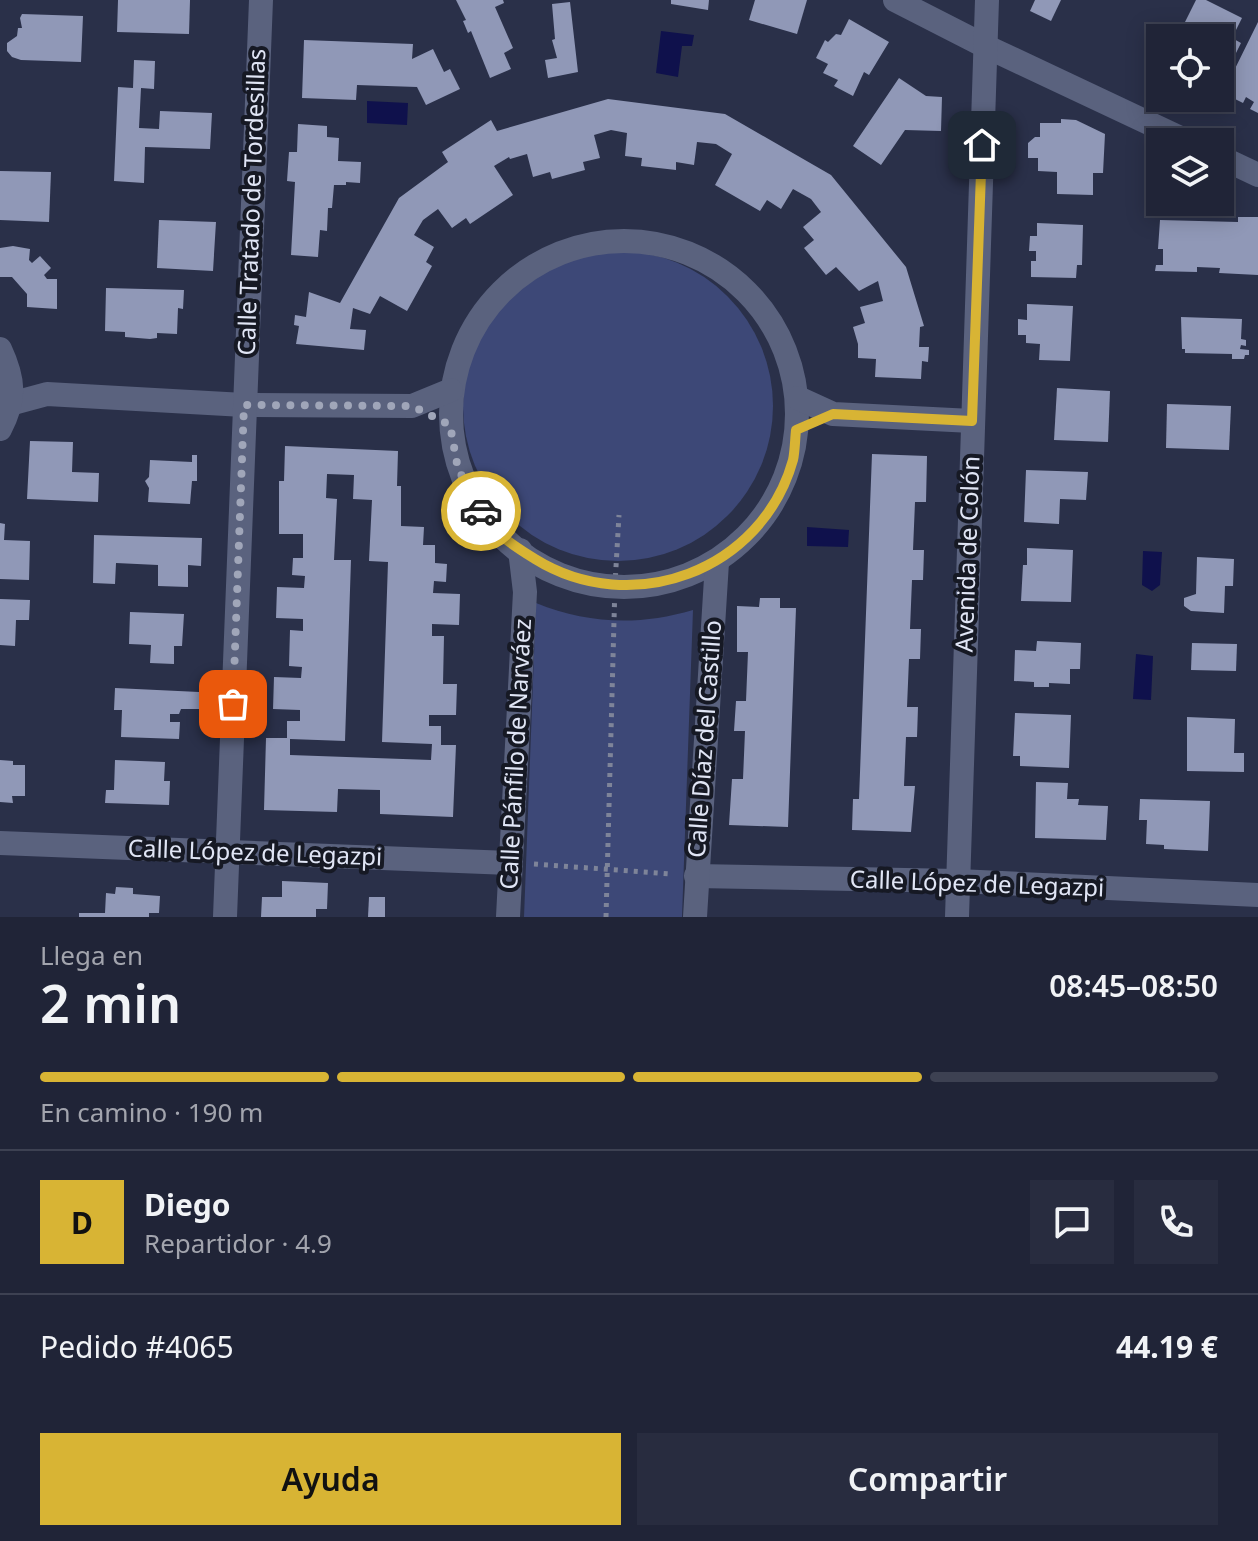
<!DOCTYPE html>
<html lang="es">
<meta charset="utf-8">
<style>
body{margin:0;font-family:"Noto Sans",sans-serif;background:#282c3f;color:#f1f3f6;height:100vh;display:flex;flex-direction:column;font-size:30px;white-space:nowrap}
*{box-sizing:border-box;margin:0}
p{font-size:26px;color:#a2a4ad}
.icon{flex:none;width:44px;height:44px;fill:none;stroke:currentColor;stroke-width:2;stroke-linecap:round;stroke-linejoin:round}
.map{position:relative;height:917px;overflow:hidden}
.sheet{display:flex;flex-direction:column;background:#202437;flex:1}
.sheet>*{flex:none}
.fabs{position:absolute;left:1146px;top:24px;display:grid;gap:16px}
.fabs a{display:grid;place-items:center;width:88px;height:88px;border-radius:0px;background:#202437;box-shadow:0 4px 20px #0003,0 0 0 2px #3d4152;font-size:40px}
.pin{position:absolute;display:grid;place-items:center;width:68px;height:68px;color:#fff;margin:-34px;border-radius:16px;box-shadow:0 4px 12px #0006}
.courier{position:absolute;display:grid;place-items:center;width:80px;height:80px;margin:-40px;border:6px solid #d8b434;border-radius:50%;background:#fff;color:#222;box-shadow:0 2px 10px #0007}
.overview em{font-style:normal;font-weight:600}
.overview div{display:flex;flex-direction:column-reverse}
.overview{display:flex;align-items:center;justify-content:space-between;height:136px;padding:0 40px}
h1{font-size:52px;font-weight:600;line-height:60px}
.bar{display:grid;grid-template-columns:repeat(4,1fr);gap:12px 8px;align-content:center;height:96px;padding:0 40px}
.bar i{height:10px;border-radius:6px;background:#3d4152}
.bar .active{background:#d8b434}
.bar p{grid-column:span 4}
.line{display:flex;align-items:center;gap:20px;padding:0 40px;border-top:2px solid #3d4152}
.line div{flex:1}
.round{display:grid;place-items:center;flex:none;width:84px;height:84px;border-radius:0px;background:#282c3f}
.cta{display:flex;gap:16px;margin-top:auto;padding:16px 40px}
.cta a{flex:1;height:92px;border-radius:0px;background:#d8b434;color:#111;font-size:32px;font-weight:600;line-height:92px;text-align:center}
.cta a+a{background:#282c3f;color:#f1f3f6}
.map>svg:first-child{display:block}
</style>
<div class="map">
<svg width="1258" height="917" viewBox="0 0 1258 917">
<rect width="100%" height="100%" fill="#2a3049"/>
<g fill="#3d4877">
<circle cx="618" cy="406" r="155"/>
<path d="M536,603C588,624 639,626 693,610L682,917H524Z"/>
</g>
<g fill="#0f114c">
<polygon points="661,31 694,35 692,46 682,46 678,77 656,73"/>
<polygon points="367,101 408,103 407,125 367,123"/>
<polygon points="807,527 849,530 848,547 807,546"/>
<polygon points="1143,551 1162,552 1160,585 1152,591 1142,585"/>
<polygon points="1136,654 1153,656 1151,700 1133,699"/>
</g>
<g fill="#9098b7" fill-rule="evenodd">
<polygon points="118,0 190,0 189,34 117,32"/>
<polygon points="456,0 503,0 504,3 495,7 513,48 504,53 511,69 490,78 471,31 468,33 463,21 466,20"/>
<polygon points="671,0 709,0 708,10 671,4"/>
<polygon points="755,0 807,0 797,34 749,20"/>
<polygon points="1035,0 1061,0 1051,21 1030,11"/>
<polygon points="1196,0 1206,0 1242,18 1232,38 1241,43 1234,57 1230,55 1220,75 1220,38 1177,38"/>
<polygon points="570,2 578,72 548,78 545,60 557,58 552,40 555,39 552,4"/>
<polygon points="22,14 83,16 81,62 21,60 12,57 7,51 7,43 17,36 18,28 22,28 20,18"/>
<polygon points="849,19 889,42 869,75 864,72 853,96 834,86 838,80 823,73 828,64 816,58 825,40 828,42 836,34 841,35"/>
<polygon points="1258,22 1258,113 1250,109 1254,102 1246,97 1243,103 1223,93"/>
<polygon points="304,40 413,44 412,59 433,49 444,72 450,69 460,89 426,105 417,87 357,85 356,100 302,98"/>
<polygon points="134,60 155,61 154,89 141,88 139,128 159,129 160,111 212,113 210,149 145,147 144,183 114,181 118,87 133,88"/>
<polygon points="899,78 926,96 942,97 941,131 905,130 881,165 853,146"/>
<polygon points="608,99 725,114 831,175 906,267 924,326 920,327 919,347 929,347 928,362 922,361 921,379 875,377 876,359 858,358 858,344 853,327 865,323 860,307 883,301 878,281 859,291 836,267 826,275 804,248 814,240 803,227 821,212 811,199 793,189 781,209 767,200 760,211 715,185 732,154 716,144 697,142 694,165 676,162 676,170 641,166 642,158 625,156 627,133 611,130 594,135 600,158 583,162 585,170 552,179 550,172 533,177 527,154 510,159 509,157 494,166 513,195 470,224 466,218 452,228 438,209 423,220 414,235 434,247 426,262 432,266 407,311 380,296 370,314 353,308 350,329 366,330 364,350 296,344 299,326 294,325 295,315 306,317 309,292 340,303 399,198 448,162 442,152 491,120 497,131"/>
<polygon points="1061,119 1076,120 1105,134 1103,173 1093,173 1093,195 1057,194 1057,172 1038,171 1038,158 1028,158 1028,143 1035,137 1040,137 1040,123 1061,123"/>
<polygon points="298,124 327,126 327,137 339,138 338,161 361,162 360,183 346,182 346,185 334,185 332,208 328,208 327,231 320,230 318,257 291,255 295,182 287,181 289,152 297,152"/>
<polygon points="0,171 51,172 49,222 0,220"/>
<polygon points="1238,217 1258,217 1258,275 1219,273 1220,268 1197,267 1197,272 1155,271 1156,265 1163,265 1163,249 1158,249 1160,220 1238,222"/>
<polygon points="159,220 216,222 213,271 157,268"/>
<polygon points="1037,223 1083,225 1082,265 1077,265 1076,278 1031,277 1031,261 1036,261 1036,251 1029,251 1030,236 1037,236"/>
<polygon points="13,246 30,249 29,260 32,263 40,256 51,268 44,275 47,279 57,279 57,309 27,307 27,294 12,277 0,277 0,248"/>
<polygon points="106,288 184,290 183,309 178,308 177,334 157,333 157,338 150,339 125,337 125,332 105,331"/>
<polygon points="1027,304 1073,306 1070,361 1039,360 1040,344 1026,343 1026,335 1018,335 1018,319 1027,320"/>
<polygon points="1181,317 1242,319 1241,339 1246,340 1246,346 1241,345 1240,349 1249,350 1249,355 1245,355 1244,359 1232,359 1232,354 1185,353 1185,349 1182,349"/>
<polygon points="1057,388 1110,391 1108,442 1054,440"/>
<polygon points="1167,404 1231,406 1229,450 1166,448"/>
<polygon points="30,441 73,442 72,472 99,473 98,502 27,499"/>
<path d="M285,446L398,451L397,486H401V526L424,527L423,545H435V563L447,564L446,582L434,581L433,593L460,594L459,625L432,624V636H444L443,684H457L456,715H429V726H441V745H456L453,817L380,814V790L338,789L337,812L264,810L266,738H287V721H300V710L273,709L274,677L301,678L302,667L289,666L290,630L303,631V619L276,618L277,587L304,588L305,576L292,575L293,558H303V534H279V481H284ZM327,474L354,475L353,499L372,500L369,561L388,562L382,742L432,744L431,760L290,755V739L345,741L351,560H334L337,499L326,498Z"/>
<polygon points="872,454 927,456 926,502 915,502 913,550 924,550 923,580 912,580 910,629 921,629 920,659 909,659 907,707 918,707 917,737 906,737 904,786 915,786 911,832 852,830 853,799 859,799"/>
<polygon points="192,455 197,455 197,481 192,481 190,504 148,502 149,488 145,481 149,477 150,460 192,462"/>
<polygon points="1026,470 1088,472 1086,500 1060,499 1059,524 1024,522"/>
<polygon points="0,523 5,524 4,540 30,541 29,580 0,579"/>
<polygon points="94,535 202,538 201,566 188,565 188,587 158,586 158,565 116,563 115,584 93,583"/>
<polygon points="1027,548 1073,550 1071,602 1021,601 1023,565 1027,565"/>
<polygon points="1197,557 1234,559 1233,586 1225,586 1224,613 1191,611 1184,606 1184,598 1196,594"/>
<polygon points="760,598 780,598 780,608 796,608 788,827 729,825 732,779 743,779 745,731 734,731 736,701 746,701 748,652 737,652 737,606 759,607"/>
<polygon points="0,599 30,600 29,620 16,620 15,646 0,645"/>
<polygon points="130,612 184,614 182,646 174,646 174,664 150,663 151,645 129,644"/>
<polygon points="1037,641 1081,643 1080,669 1070,669 1070,684 1049,683 1049,687 1034,687 1034,682 1014,681 1015,650 1036,651"/>
<polygon points="1192,643 1237,644 1236,671 1191,670"/>
<polygon points="115,688 199,692 199,709 181,709 179,714 170,714 170,722 180,722 179,739 121,737 122,710 114,710"/>
<polygon points="1015,713 1071,715 1069,768 1020,766 1020,756 1013,756"/>
<polygon points="1187,717 1235,719 1234,753 1244,753 1244,772 1187,771"/>
<polygon points="0,760 13,761 13,765 25,765 25,796 12,796 13,803 0,802"/>
<polygon points="115,760 165,762 164,781 170,781 169,805 105,803 106,790 114,790"/>
<polygon points="1036,782 1068,783 1067,799 1079,799 1078,805 1108,806 1106,840 1035,838"/>
<polygon points="1140,799 1210,801 1208,851 1164,849 1164,845 1146,844 1147,820 1139,820"/>
<polygon points="282,881 328,883 327,909 316,909 316,917 261,917 262,897 282,897"/>
<polygon points="116,887 133,888 133,894 160,896 159,913 149,913 149,917 79,917 79,913 105,913 106,893 115,894"/>
<polygon points="369,897 385,897 385,917 368,917"/>
</g>
<g fill="none" stroke-linecap="round" stroke-linejoin="round">
<g stroke="#7e8499" stroke-width="5" stroke-dasharray="4 6" stroke-linecap="butt">
<polyline points="534,864 672,874"/>
<polyline points="606,917 615,584 619,515"/>
</g>
<g stroke="#5a627e" stroke-width="24">
<polyline points="895,0 985,46 1189,142"/>
<polyline points="1220,157 1258,175"/>
<circle cx="624" cy="414" r="173"/>
<polyline points="798,398 833,414 972,421"/>
<polyline points="10,404 47,394 244,405 412,406 451,390"/>
<polyline points="0,843 510,863"/>
<polyline points="696,876 958,881 1258,895"/>
<polyline points="225,917 261,0"/>
<polyline points="508,917 525,592 520,550"/>
<polyline points="695,917 717,562"/>
<polyline points="957,917 987,0"/>
</g>
<path stroke="#5a627e" stroke-width="24" d="M0,349C14,379 16,399 0,429"/>
</g>
<g fill="none" stroke-linecap="round" stroke-linejoin="round">
<polyline stroke="#a0a6b9" stroke-width="8" stroke-dasharray="0 14.4" points="233,704 244,405 412,406 450,425 458,469 481,511"/>
<path stroke="#d8b434" stroke-width="10" d="M481,511C491,532 516,547 535,559C632,619 762,571 793,460C795,451 795,439 796,430L833,414L972,421L982,145"/>
</g>
<g text-anchor="middle" stroke-width="8" stroke-linejoin="round" paint-order="stroke">
<g font-size="24" fill="#e0e5f5" stroke="#161924">
<text transform="translate(252 202) rotate(-88)" y="8">Calle Tratado de Tordesillas</text>
<text transform="translate(968 554) rotate(-88)" y="8">Avenida de Colón</text>
<text transform="translate(705 739) rotate(-86)" y="8">Calle Díaz del Castillo</text>
<text transform="translate(516 754) rotate(-87)" y="8">Calle Pánfilo de Narváez</text>
<text transform="translate(255 853) rotate(2)" y="8">Calle López de Legazpi</text>
<text transform="translate(977 884) rotate(2)" y="8">Calle López de Legazpi</text>
</g>
</g>
</svg>
<div class="fabs">
<a><svg class="icon" aria-label="locate" viewBox="0 0 24 24"><circle cx="12" cy="12" r="6"/><path d="M12 2v4M12 18v4M2 12h4M18 12h4"/></svg></a>
<a><svg class="icon" aria-label="layers" viewBox="0 0 24 24"><path d="M12 4l9 5-9 5-9-5zM3 14l9 5 9-5"/></svg></a>
</div>
<div class="pin" style="left:233px;top:704px;background:#ea580c"><svg class="icon" aria-label="bag" viewBox="0 0 24 24"><path d="M5 8h14l-1 12H6zM9 8a3 3 0 0 1 6 0"/></svg></div>
<div class="pin" style="left:982px;top:145px;background:#1f2937"><svg class="icon" aria-label="home" viewBox="0 0 24 24"><path d="M3 11l9-7 9 7M6 9v11h12V9"/></svg></div>
<div class="courier" style="left:481px;top:511px"><svg class="icon" aria-label="car" viewBox="0 0 24 24"><path d="M5 17H2v-5l4-1 3-4h7l3 4 3 1v5h-3M9 17h6M6 11h13"/><circle cx="7" cy="17" r="2"/><circle cx="17" cy="17" r="2"/></svg></div>
</div>
<section class="sheet">
<div class="overview"><div><h1>2 min</h1><p>Llega en</p></div><em>08:45–08:50</em></div>
<div class="bar"><i class="active"></i><i class="active"></i><i class="active"></i><i></i><p>En camino · 190 m</p></div>
<div class="line" style="height:144px"><b class="round" style="background:#d8b434;color:#111">D</b><div><b>Diego</b><p>Repartidor · 4.9</p></div><a class="round"><svg class="icon" aria-label="chat" viewBox="0 0 24 24"><path d="M4 5h16v11H9l-5 4z"/></svg></a><a class="round"><svg class="icon" aria-label="phone" viewBox="0 0 24 24"><path d="M5 4h4l2 5-3 2q2 4 5 5l2-3 5 2v4C11 20 4 13 5 4z"/></svg></a></div>
<div class="line" style="height:104px"><div>Pedido #4065</div><b>44.19 €</b></div>
<div class="cta"><a>Ayuda</a><a>Compartir</a></div>
</section>
